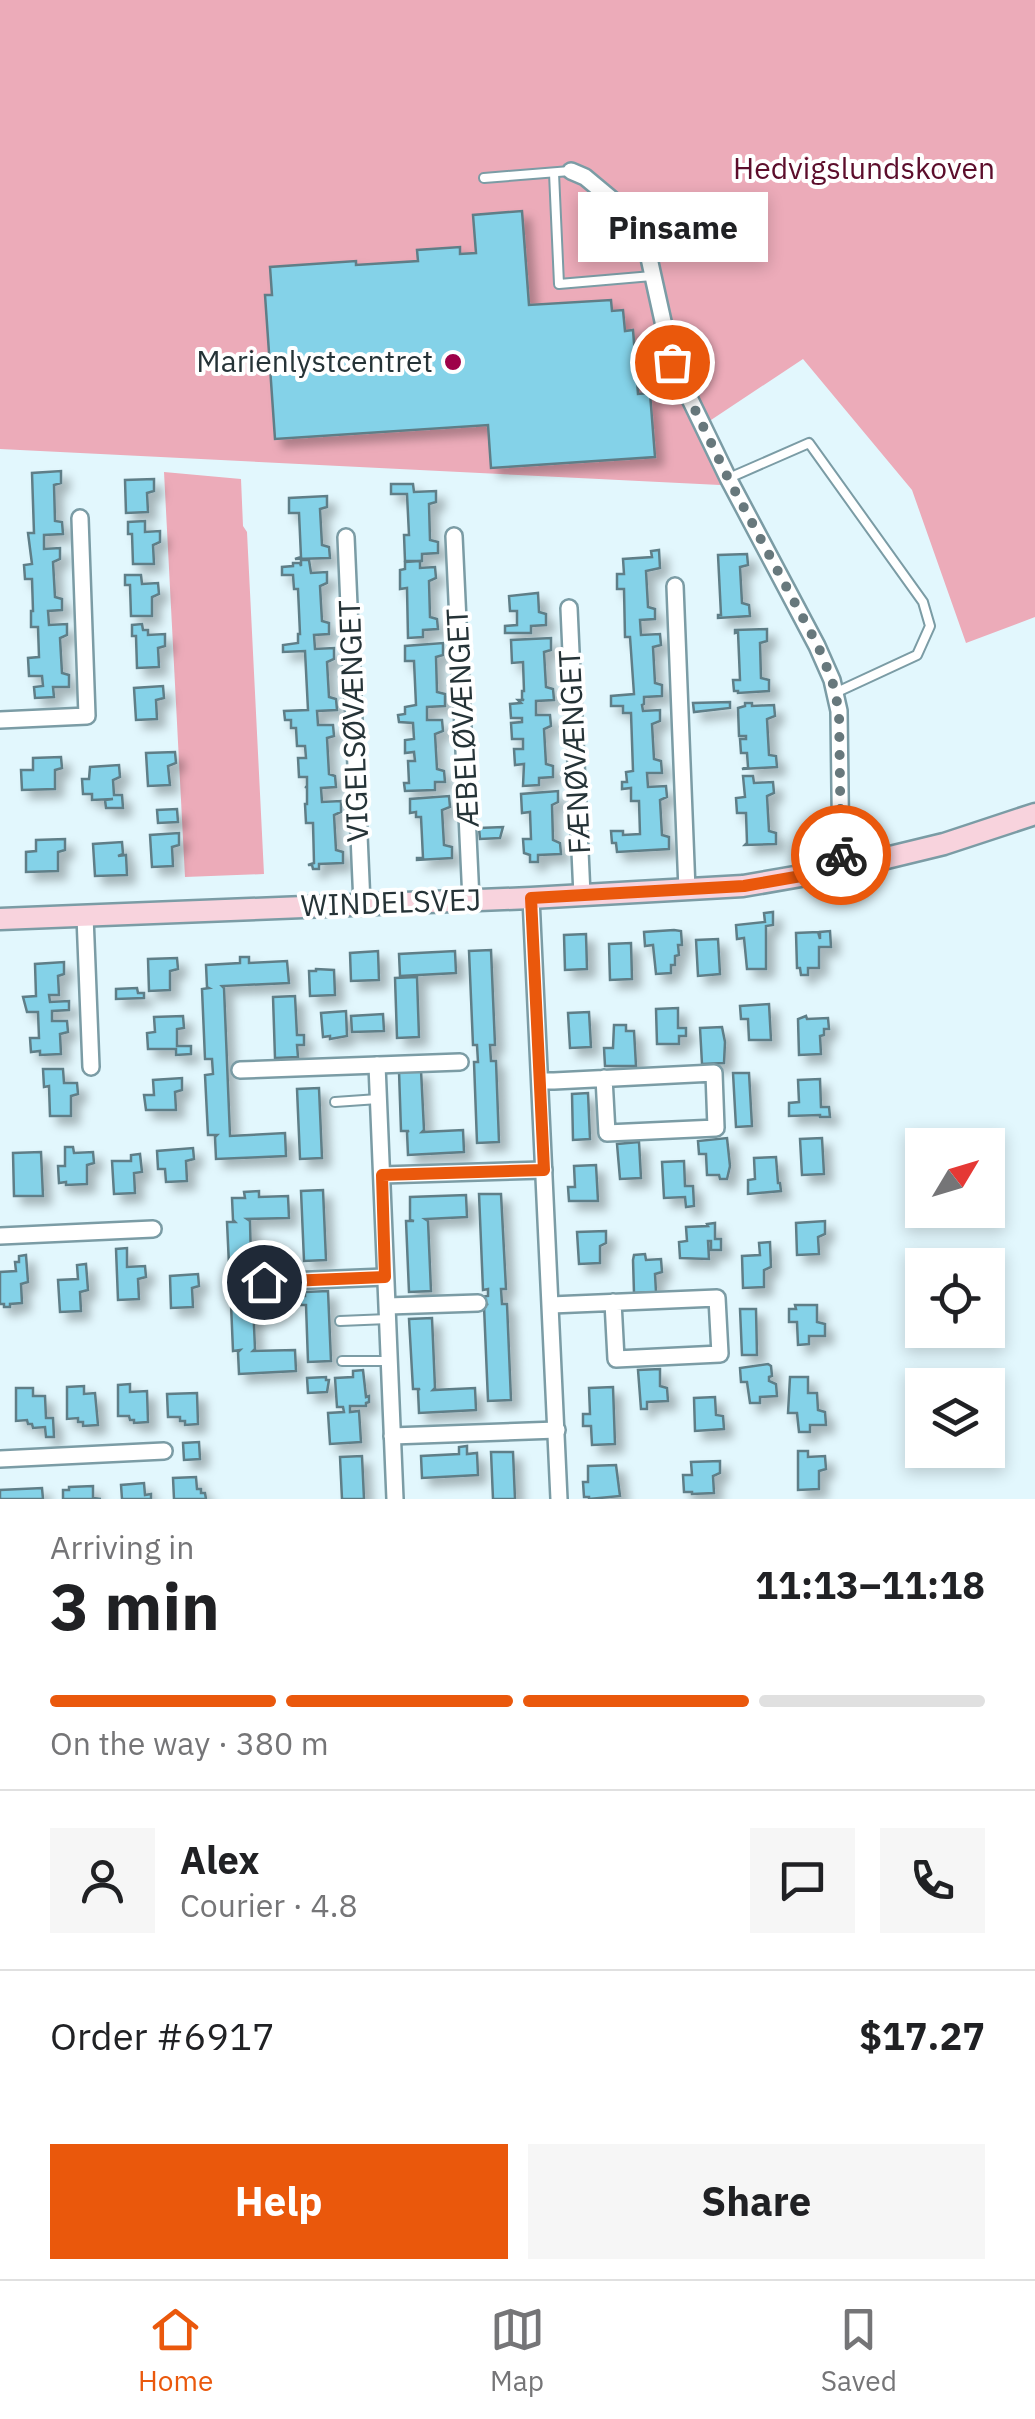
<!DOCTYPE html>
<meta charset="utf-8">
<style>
body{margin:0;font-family:"IBM Plex Sans",sans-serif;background:#f6f6f6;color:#202124;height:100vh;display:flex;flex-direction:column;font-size:38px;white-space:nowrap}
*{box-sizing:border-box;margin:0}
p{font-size:32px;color:#757577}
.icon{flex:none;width:55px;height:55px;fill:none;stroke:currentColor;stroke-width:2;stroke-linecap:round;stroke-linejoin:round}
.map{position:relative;height:1499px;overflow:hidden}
.panel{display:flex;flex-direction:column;background:#fff;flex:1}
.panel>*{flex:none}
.needle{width:65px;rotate:52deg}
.controls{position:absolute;left:905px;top:1128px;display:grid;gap:20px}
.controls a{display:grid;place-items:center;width:100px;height:100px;border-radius:0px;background:#fff;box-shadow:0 5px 15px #0003;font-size:50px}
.pin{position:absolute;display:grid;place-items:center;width:85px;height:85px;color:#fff;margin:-42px;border:5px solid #fff;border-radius:50%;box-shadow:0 2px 10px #0007}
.courier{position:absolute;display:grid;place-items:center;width:100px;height:100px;margin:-50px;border:8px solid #ea580c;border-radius:50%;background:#fff;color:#222;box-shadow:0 2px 12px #0007}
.bubble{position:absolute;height:70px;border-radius:0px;background:#fff;box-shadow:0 5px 15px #0003;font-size:32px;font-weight:700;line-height:70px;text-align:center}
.headline em{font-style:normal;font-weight:700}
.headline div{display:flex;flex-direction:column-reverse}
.headline{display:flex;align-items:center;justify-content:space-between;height:170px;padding:0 50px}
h1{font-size:65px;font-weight:700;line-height:75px}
.bar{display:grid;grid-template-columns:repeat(4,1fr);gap:15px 10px;align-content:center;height:120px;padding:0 50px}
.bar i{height:12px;border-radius:8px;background:#e0e0e0}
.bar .selected{background:#ea580c}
.bar p{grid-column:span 4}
.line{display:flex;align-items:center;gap:25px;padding:0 50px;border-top:2px solid #e0e0e0}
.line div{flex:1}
.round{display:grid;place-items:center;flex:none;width:105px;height:105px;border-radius:0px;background:#f6f6f6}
.primary-button{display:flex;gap:20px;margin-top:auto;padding:20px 50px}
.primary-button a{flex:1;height:115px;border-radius:0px;background:#ea580c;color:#fff;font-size:40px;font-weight:700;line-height:115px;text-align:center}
.primary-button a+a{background:#f6f6f6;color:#202124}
.tab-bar{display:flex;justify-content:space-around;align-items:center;height:140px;border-top:2px solid #e0e0e0;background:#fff;font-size:28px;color:#757577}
.tab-bar a{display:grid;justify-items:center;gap:5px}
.tab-bar .selected{color:#ea580c}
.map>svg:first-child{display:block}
</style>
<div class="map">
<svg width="1035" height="1499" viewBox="0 0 1035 1499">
<defs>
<filter id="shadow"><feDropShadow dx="8" dy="8" stdDeviation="5" flood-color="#0004"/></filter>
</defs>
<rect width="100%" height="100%" fill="#e2f7fd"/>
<g fill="#ecabb9">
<polygon points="0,0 1035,0 1035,617 966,643 912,490 803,359 708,422 740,486 0,449"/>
<polygon points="164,472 241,479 243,526 247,532 264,874 185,877"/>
</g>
<g fill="#84d2e8" stroke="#5f7e87" stroke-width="2.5" filter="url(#shadow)">
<polygon points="522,211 529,305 611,300 612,311 623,310 625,331 633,330 638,394 650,393 655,457 491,468 488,425 275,439 265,295 272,295 270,267 356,261 356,265 418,261 417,250 460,247 460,254 476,253 473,215"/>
<polygon points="61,471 61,483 54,485 55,521 62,522 63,534 44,535 44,549 60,548 60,559 53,562 55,597 62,599 62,610 48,611 49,625 67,624 67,635 60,638 62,673 69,675 69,687 53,687 54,697 35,698 34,687 43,686 42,676 29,676 28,658 39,657 38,627 31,627 31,611 33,611 32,579 25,579 24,565 32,564 28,533 34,533 32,473"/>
<polygon points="154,479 154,491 147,493 148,512 126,513 125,480"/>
<polygon points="391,484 413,484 414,492 436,491 436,502 429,504 430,540 438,542 438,553 422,554 422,561 405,561 404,535 409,535 407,494 391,494"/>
<polygon points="327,496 327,507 320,509 322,545 329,547 330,558 295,559 301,557 299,513 289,513 289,498"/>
<polygon points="145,521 145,532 160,531 160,542 153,545 154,564 133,564 132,534 128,534 128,522"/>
<polygon points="659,550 660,568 646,571 648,607 655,609 655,619 640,620 641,635 660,634 661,645 653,647 655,683 662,685 662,696 644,697 644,704 642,705 643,711 660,710 660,721 652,724 654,759 661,761 662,773 647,773 648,787 666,786 667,797 660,800 662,835 669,837 669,849 617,852 616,843 612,843 611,831 623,831 623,835 640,834 639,801 631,801 631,788 622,789 622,782 627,782 626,772 633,771 631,713 623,713 623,706 611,706 611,696 634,694 630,637 625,637 624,589 617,589 617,574 624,574 623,559 652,557 651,551"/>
<polygon points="747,554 748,565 740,567 742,603 749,605 750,616 718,618 718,615 721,615 718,555"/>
<polygon points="301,560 309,560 311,573 327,572 327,583 320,586 322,621 329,623 329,634 314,635 315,649 334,648 334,659 327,662 329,697 336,699 337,710 317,711 318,725 333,725 334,736 327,738 329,774 335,776 336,787 321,788 322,802 341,801 341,812 334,815 336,850 343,852 343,863 319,864 319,869 313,869 312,865 308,865 314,863 313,823 306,823 305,804 307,804 307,788 305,787 307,787 307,777 299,777 298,758 306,758 305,746 297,746 296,728 291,728 291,720 285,720 284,711 308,710 305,651 283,652 283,645 298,643 298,634 300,634 298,589 294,589 293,575 282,575 282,567 293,566 293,563 300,563 301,566"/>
<polygon points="420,561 420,568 435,567 436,578 429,581 430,617 437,619 438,629 423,630 423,637 408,638 407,588 400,589 400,570 405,569 405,562"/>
<polygon points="125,575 141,575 142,584 158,583 159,594 152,597 152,616 131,616 130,585 125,585"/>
<polygon points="538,593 539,612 546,614 546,625 531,626 531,633 505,633 505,626 517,625 517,611 510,611 509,596"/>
<polygon points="142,624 143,630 148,630 148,635 165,634 165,646 158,648 159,667 137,668 136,636 132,636 132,625"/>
<polygon points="767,629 767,641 760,643 761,678 769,680 769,691 738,693 738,691 734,691 733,680 740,680 738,632 735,633 735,630"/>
<polygon points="551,638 551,650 544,652 546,687 553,689 554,700 536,701 536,715 550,715 551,726 544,729 546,764 553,766 553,777 539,778 539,785 523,786 524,764 515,765 514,749 523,749 523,739 512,739 511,723 522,722 522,718 511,718 510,704 521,703 518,700 524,700 522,699 522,691 524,691 523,662 512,663 511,640"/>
<polygon points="443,643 443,655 436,657 437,692 445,694 445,706 427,707 427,720 442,720 443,731 435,734 437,769 444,771 445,782 435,782 435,790 405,791 404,783 409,783 408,761 415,761 414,752 405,753 405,740 414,739 413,723 399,722 398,715 405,714 405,707 416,705 414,661 405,661 405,646"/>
<polygon points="163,686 164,698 156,700 157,719 136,720 134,688"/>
<polygon points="730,702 730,708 694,712 693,703"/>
<polygon points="745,703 752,703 752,706 774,705 775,716 767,719 769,755 776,756 777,767 742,769 748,767 747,753 741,753 740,739 746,739 746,736 739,736 738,708 745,706"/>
<polygon points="175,752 176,763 168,766 170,785 148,786 146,753"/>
<polygon points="61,757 62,768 55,770 55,789 22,790 21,770 33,770 33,758"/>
<polygon points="119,765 120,777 113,780 114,795 122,795 123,808 106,808 105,800 113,799 92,800 92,794 83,794 82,779 89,779 90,767"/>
<polygon points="743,776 753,776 754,783 773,782 774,793 767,796 769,831 776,833 776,844 745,845 747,843 746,813 737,813 736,798 745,797"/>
<polygon points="558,791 558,802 552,805 553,840 560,843 561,854 538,855 538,862 530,862 530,855 524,853 523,839 531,839 530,812 522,813 521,794"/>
<polygon points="449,796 450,807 442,810 444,845 452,847 452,858 417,860 417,858 423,858 421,817 416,817 416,812 410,813 410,799"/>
<polygon points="177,809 178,822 158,823 157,810"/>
<polygon points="503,827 500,838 480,839 479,828"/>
<polygon points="179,833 179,845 172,847 173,866 152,867 150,835"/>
<polygon points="65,839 65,850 58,852 58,871 26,872 26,852 36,851 36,840"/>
<polygon points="122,842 123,854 118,856 126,855 127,875 95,876 93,844"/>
<polygon points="773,912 773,925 766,926 766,969 747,969 744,938 737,939 736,925 765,922 764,913"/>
<polygon points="674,930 681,931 682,945 678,945 679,955 675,956 675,965 671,965 671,973 656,974 653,945 645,946 644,932"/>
<polygon points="830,931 831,947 819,947 819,968 808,968 808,975 801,975 800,968 797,968 796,933 818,932 820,939 820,932"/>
<polygon points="586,934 587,969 565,970 564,935"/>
<polygon points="718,939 720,974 698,976 696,940"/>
<polygon points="631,943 632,979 610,980 609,944"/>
<polygon points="491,950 495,1045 490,1045 491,1061 496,1061 499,1142 477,1143 474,1062 478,1062 477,1045 473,1045 469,951"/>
<polygon points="378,951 379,980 351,981 350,953"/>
<polygon points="455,951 456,973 400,976 399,954"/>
<polygon points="240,957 249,957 249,963 287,961 289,983 222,986 224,988 230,1136 285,1133 286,1156 216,1159 215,1137 217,1135 208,1135 205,1075 213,1074 212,1059 205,1059 202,989 209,988 207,987 206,965 240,963"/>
<polygon points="177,958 178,969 170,971 170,990 149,991 148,959"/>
<polygon points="64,962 64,974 58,976 59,995 49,995 50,1002 69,1001 69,1010 52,1011 52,1021 67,1021 68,1032 60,1034 61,1054 40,1055 40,1051 31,1052 30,1038 39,1038 38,1012 27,1012 23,997 36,996 35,964"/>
<polygon points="316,969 334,970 335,995 310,996 309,971 316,971"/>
<polygon points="417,977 419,1037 397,1038 395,978"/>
<polygon points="137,988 138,993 144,993 144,998 116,999 116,989"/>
<polygon points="295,996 297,1035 304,1035 304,1045 297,1045 298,1057 275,1058 273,997"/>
<polygon points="769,1004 771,1040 749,1040 748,1019 741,1019 740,1006"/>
<polygon points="678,1008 678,1028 686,1028 686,1036 679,1036 679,1044 657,1044 656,1009"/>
<polygon points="346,1011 347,1036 330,1039 330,1036 323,1037 321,1013"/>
<polygon points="589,1012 591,1047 570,1048 568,1013"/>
<polygon points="383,1014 384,1031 352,1032 351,1016"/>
<polygon points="183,1016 184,1028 177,1029 177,1046 191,1046 191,1054 176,1055 176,1049 148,1049 147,1033 155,1032 154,1017"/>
<polygon points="806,1016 807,1019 828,1018 829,1029 824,1029 824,1035 820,1036 821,1054 799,1055 798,1019"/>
<polygon points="614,1025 626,1025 626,1031 634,1031 636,1066 605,1066 604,1048 613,1048"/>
<polygon points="722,1027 725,1042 724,1063 702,1064 700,1028"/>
<polygon points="43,1069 63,1069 64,1083 77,1083 78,1094 71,1096 71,1116 50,1116 49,1086 44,1087"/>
<polygon points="421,1070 424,1130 422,1132 463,1130 464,1152 408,1155 407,1132 409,1131 401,1131 399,1071"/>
<polygon points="733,1073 749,1073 752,1126 736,1127"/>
<polygon points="182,1078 182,1090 175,1092 176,1110 146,1110 144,1095 154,1095 153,1080"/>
<polygon points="820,1079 821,1107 829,1107 830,1117 820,1117 820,1115 789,1116 789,1103 799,1102 798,1080"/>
<polygon points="319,1088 322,1158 300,1159 297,1089"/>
<polygon points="588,1093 590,1139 573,1140 572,1094"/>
<polygon points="727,1138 730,1166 727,1179 720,1179 719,1175 707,1175 706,1154 699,1154 698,1141"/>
<polygon points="822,1138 824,1174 802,1175 800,1139"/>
<polygon points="639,1142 641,1178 620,1179 617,1144"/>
<polygon points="65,1147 73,1147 74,1153 93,1152 94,1163 87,1165 87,1184 66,1185 66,1182 59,1183 58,1166 65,1166"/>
<polygon points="193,1148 194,1159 186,1161 187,1181 166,1182 165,1169 158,1169 157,1151"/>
<polygon points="41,1152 43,1196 14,1196 13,1153"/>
<polygon points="140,1154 142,1172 134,1173 135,1193 114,1194 112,1161 131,1161 131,1155"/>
<polygon points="776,1157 778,1183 780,1183 781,1191 748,1194 748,1180 755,1179 754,1158"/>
<polygon points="684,1161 685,1186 693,1186 694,1206 686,1207 685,1197 664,1198 662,1162"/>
<polygon points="596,1165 598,1201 569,1201 568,1187 575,1187 574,1166"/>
<polygon points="323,1190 326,1260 304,1261 301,1191"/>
<polygon points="259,1191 259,1197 288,1196 289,1218 247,1219 250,1221 251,1263 249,1264 250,1280 252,1280 255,1349 253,1351 295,1350 296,1371 239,1374 238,1352 240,1350 233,1351 230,1280 237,1280 236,1264 229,1265 227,1222 235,1222 233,1220 232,1198 245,1198 244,1192"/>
<polygon points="479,1194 501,1194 506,1289 501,1289 502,1304 507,1304 511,1400 488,1401 484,1306 488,1304 480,1304 480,1297 488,1296 488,1289 483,1290"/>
<polygon points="466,1195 467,1217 425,1219 428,1221 431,1291 409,1292 406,1221 414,1221 410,1220 410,1197"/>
<polygon points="825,1221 825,1234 818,1237 819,1254 797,1255 796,1223"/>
<polygon points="715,1223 715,1239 721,1239 721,1250 711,1250 711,1241 708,1241 709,1259 680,1258 679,1242 687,1241 686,1227 708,1226 707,1224"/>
<polygon points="606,1231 606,1243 600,1246 600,1263 579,1264 577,1232"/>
<polygon points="770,1242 771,1267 764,1270 764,1287 743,1288 742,1256 760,1255 759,1243"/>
<polygon points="127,1248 127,1267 145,1266 146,1277 138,1279 139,1299 118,1300 116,1249"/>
<polygon points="645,1254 646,1260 661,1259 662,1272 655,1274 656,1292 634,1293 633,1260 634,1255"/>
<polygon points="26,1255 28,1282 21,1284 22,1303 10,1304 10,1307 4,1307 4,1304 0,1304 0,1272 16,1271 15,1262 19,1262 19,1256"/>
<polygon points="86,1264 88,1290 80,1292 81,1311 60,1312 58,1280 78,1279 77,1265"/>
<polygon points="198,1274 199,1286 192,1288 193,1307 171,1308 170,1276"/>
<polygon points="328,1291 331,1361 308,1362 306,1305 301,1305 300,1296 305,1296 305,1292"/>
<polygon points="795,1305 817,1305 817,1322 825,1324 825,1336 809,1336 809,1344 798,1345 797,1322 789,1322 789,1309 796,1309"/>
<polygon points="740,1309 756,1309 757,1355 742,1355"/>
<polygon points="432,1318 435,1388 433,1390 475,1388 476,1410 419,1413 418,1390 420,1389 413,1389 409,1319"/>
<polygon points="768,1364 771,1366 772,1376 769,1377 769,1381 776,1384 777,1396 760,1397 760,1403 750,1403 747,1382 741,1382 740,1368"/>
<polygon points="660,1369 660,1386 667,1388 668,1401 647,1402 647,1409 641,1409 638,1370"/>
<polygon points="363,1370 366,1397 369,1396 369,1402 366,1403 366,1406 350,1406 350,1412 359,1411 361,1442 330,1444 328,1413 344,1412 343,1407 337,1407 335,1378 353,1377 353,1371"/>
<polygon points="326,1377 326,1380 329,1380 327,1392 308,1393 307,1378"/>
<polygon points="790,1377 808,1377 808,1393 817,1393 818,1410 825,1412 826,1425 810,1425 810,1432 799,1432 797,1413 788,1413"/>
<polygon points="130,1384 130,1392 147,1391 148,1422 134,1423 134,1420 130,1420 129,1416 118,1416 118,1385"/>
<polygon points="84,1386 84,1394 95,1393 98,1425 83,1426 83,1422 78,1422 78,1418 67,1419 67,1387"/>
<polygon points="613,1387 615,1444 592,1445 591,1426 583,1426 583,1414 590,1414 589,1388"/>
<polygon points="16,1388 33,1388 33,1396 45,1396 46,1418 53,1418 54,1437 46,1437 45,1427 33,1428 32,1424 28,1424 27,1420 16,1421"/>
<polygon points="197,1393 198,1424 185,1425 185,1421 180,1421 180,1417 168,1417 167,1394"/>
<polygon points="715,1397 716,1415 723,1416 724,1429 695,1431 694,1398"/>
<polygon points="199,1442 200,1459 184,1460 183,1443"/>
<polygon points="467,1446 467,1454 477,1453 478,1475 422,1478 421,1456 459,1454 459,1447"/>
<polygon points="798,1451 808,1451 808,1457 825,1456 826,1469 819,1471 819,1489 798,1490"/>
<polygon points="491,1452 513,1452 515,1499 493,1499"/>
<polygon points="362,1456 364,1499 342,1499 340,1457"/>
<polygon points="720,1461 720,1473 713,1476 714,1493 692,1494 692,1492 684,1492 683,1475 692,1475 691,1462"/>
<polygon points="616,1465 620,1496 589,1499 589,1497 584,1497 583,1482 588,1482 588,1466"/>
<polygon points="196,1477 197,1489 201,1489 201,1493 205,1493 206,1499 174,1499 173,1478"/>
<polygon points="144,1483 145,1495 151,1494 151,1499 122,1499 121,1485"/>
<polygon points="93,1486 93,1498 101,1499 63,1499 63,1490 69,1490 69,1487"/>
<polygon points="42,1488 43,1499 0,1499 0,1490"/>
</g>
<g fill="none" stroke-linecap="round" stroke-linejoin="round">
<g stroke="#7b9ca5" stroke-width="12">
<g id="lane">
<polyline points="554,173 559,284 652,276"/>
<polyline points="484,178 570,171"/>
<polyline points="729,478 809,443 923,602 930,626 917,655 835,693"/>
<polyline points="335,1102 378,1099"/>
<polyline points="340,1321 388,1319"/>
<polyline points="342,1361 390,1361"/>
</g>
</g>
<g stroke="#7b9ca5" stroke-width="20">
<g id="street">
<polyline points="571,171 585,177 615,202 637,230 649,258 672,362 728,478 817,646 832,680 839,711 841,869"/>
<polyline points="454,536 471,900"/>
<polyline points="346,537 362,904"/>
<polyline points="675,586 687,890"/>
<polyline points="569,608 582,895"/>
<polyline points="0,720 87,716 80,518"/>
<polyline points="531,898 559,1499"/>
<polyline points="85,916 91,1067"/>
<polyline points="377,1065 395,1499"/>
<polyline points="240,1070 460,1062"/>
<polyline points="540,1081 554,1081 714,1073 716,1128 607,1133 604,1078"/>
<polyline points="382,1175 544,1170"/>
<polyline points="0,1236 153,1229"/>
<polyline points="264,1282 385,1277"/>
<polyline points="551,1305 717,1298 720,1354 616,1359 613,1302"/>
<polyline points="388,1306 478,1303"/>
<polyline points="392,1436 557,1430"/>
<polyline points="0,1459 164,1451"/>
</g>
</g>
<g stroke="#7b9ca5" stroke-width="25">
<polyline id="secondary" points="0,919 531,898 743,886 841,869 944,844 1035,814"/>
</g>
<use href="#lane" stroke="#fff" stroke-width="8"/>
<use href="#street" stroke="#fff" stroke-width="15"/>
<use href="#secondary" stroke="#f8d3dd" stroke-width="20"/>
</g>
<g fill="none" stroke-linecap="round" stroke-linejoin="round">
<polyline stroke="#67787c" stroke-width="10" stroke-dasharray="0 18" points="672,362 728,478 818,646 832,680 839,711 841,855"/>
<polyline stroke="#ea580c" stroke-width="12" points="264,1282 385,1277 382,1175 544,1170 531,898 744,886 841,869 841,855"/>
</g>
<circle fill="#9e0249" stroke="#fff" stroke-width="4" cx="453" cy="362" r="10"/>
<g text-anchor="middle" stroke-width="8" stroke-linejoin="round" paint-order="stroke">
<g font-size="30" fill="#5c0d2b" stroke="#fff">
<text x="864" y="179">Hedvigslundskoven</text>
</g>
<g font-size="30" fill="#253337" stroke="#fff" text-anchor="end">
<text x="433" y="372">Marienlystcentret</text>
</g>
<g font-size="30" fill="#253337" stroke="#fff">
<text transform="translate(463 718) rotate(-93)" y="10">ÆBELØVÆNGET</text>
<text transform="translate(354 721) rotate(-92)" y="10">VIGELSØVÆNGET</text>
<text transform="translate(575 752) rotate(-93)" y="10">FÆNØVÆNGET</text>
<text transform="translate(391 903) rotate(-2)" y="10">WINDELSVEJ</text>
</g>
</g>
</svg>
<div class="controls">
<a><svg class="needle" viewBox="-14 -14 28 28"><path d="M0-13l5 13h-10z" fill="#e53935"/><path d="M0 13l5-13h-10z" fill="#757577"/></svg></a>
<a><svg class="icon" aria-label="locate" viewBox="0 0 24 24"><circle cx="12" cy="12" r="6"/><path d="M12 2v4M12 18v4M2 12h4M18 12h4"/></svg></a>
<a><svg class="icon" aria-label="layers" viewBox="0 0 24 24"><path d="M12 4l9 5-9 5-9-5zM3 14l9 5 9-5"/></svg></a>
</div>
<div class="pin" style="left:672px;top:362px;background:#ea580c"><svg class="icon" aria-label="bag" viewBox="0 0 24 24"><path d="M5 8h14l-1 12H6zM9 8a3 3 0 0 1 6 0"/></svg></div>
<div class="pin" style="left:264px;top:1282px;background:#1f2937"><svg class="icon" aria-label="home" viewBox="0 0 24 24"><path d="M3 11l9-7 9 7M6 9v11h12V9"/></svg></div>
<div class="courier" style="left:841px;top:855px"><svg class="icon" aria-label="bike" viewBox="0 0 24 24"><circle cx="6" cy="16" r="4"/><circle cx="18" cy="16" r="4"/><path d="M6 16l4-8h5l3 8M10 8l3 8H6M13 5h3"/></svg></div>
<div class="bubble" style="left:578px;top:192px;width:190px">Pinsame</div>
</div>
<section class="panel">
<div class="headline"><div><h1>3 min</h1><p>Arriving in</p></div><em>11:13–11:18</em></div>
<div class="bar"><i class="selected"></i><i class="selected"></i><i class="selected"></i><i></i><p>On the way · 380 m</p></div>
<div class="line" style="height:180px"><a class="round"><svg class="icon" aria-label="person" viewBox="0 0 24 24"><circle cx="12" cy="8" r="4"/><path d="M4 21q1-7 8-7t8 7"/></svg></a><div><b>Alex</b><p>Courier · 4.8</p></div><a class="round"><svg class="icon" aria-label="chat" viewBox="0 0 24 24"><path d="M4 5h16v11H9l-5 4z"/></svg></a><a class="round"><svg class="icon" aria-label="phone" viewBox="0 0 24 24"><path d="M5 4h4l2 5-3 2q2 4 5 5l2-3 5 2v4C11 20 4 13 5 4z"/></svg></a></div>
<div class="line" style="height:130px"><div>Order #6917</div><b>$17.27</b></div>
<div class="primary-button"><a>Help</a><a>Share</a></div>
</section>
<nav class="tab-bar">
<a class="selected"><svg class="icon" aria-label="home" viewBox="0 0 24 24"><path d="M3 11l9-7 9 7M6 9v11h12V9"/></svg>Home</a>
<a><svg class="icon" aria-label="map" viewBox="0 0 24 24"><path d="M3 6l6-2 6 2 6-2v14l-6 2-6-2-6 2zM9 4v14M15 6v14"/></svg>Map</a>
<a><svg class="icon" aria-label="saved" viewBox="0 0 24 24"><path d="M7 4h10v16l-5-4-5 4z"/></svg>Saved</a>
</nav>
